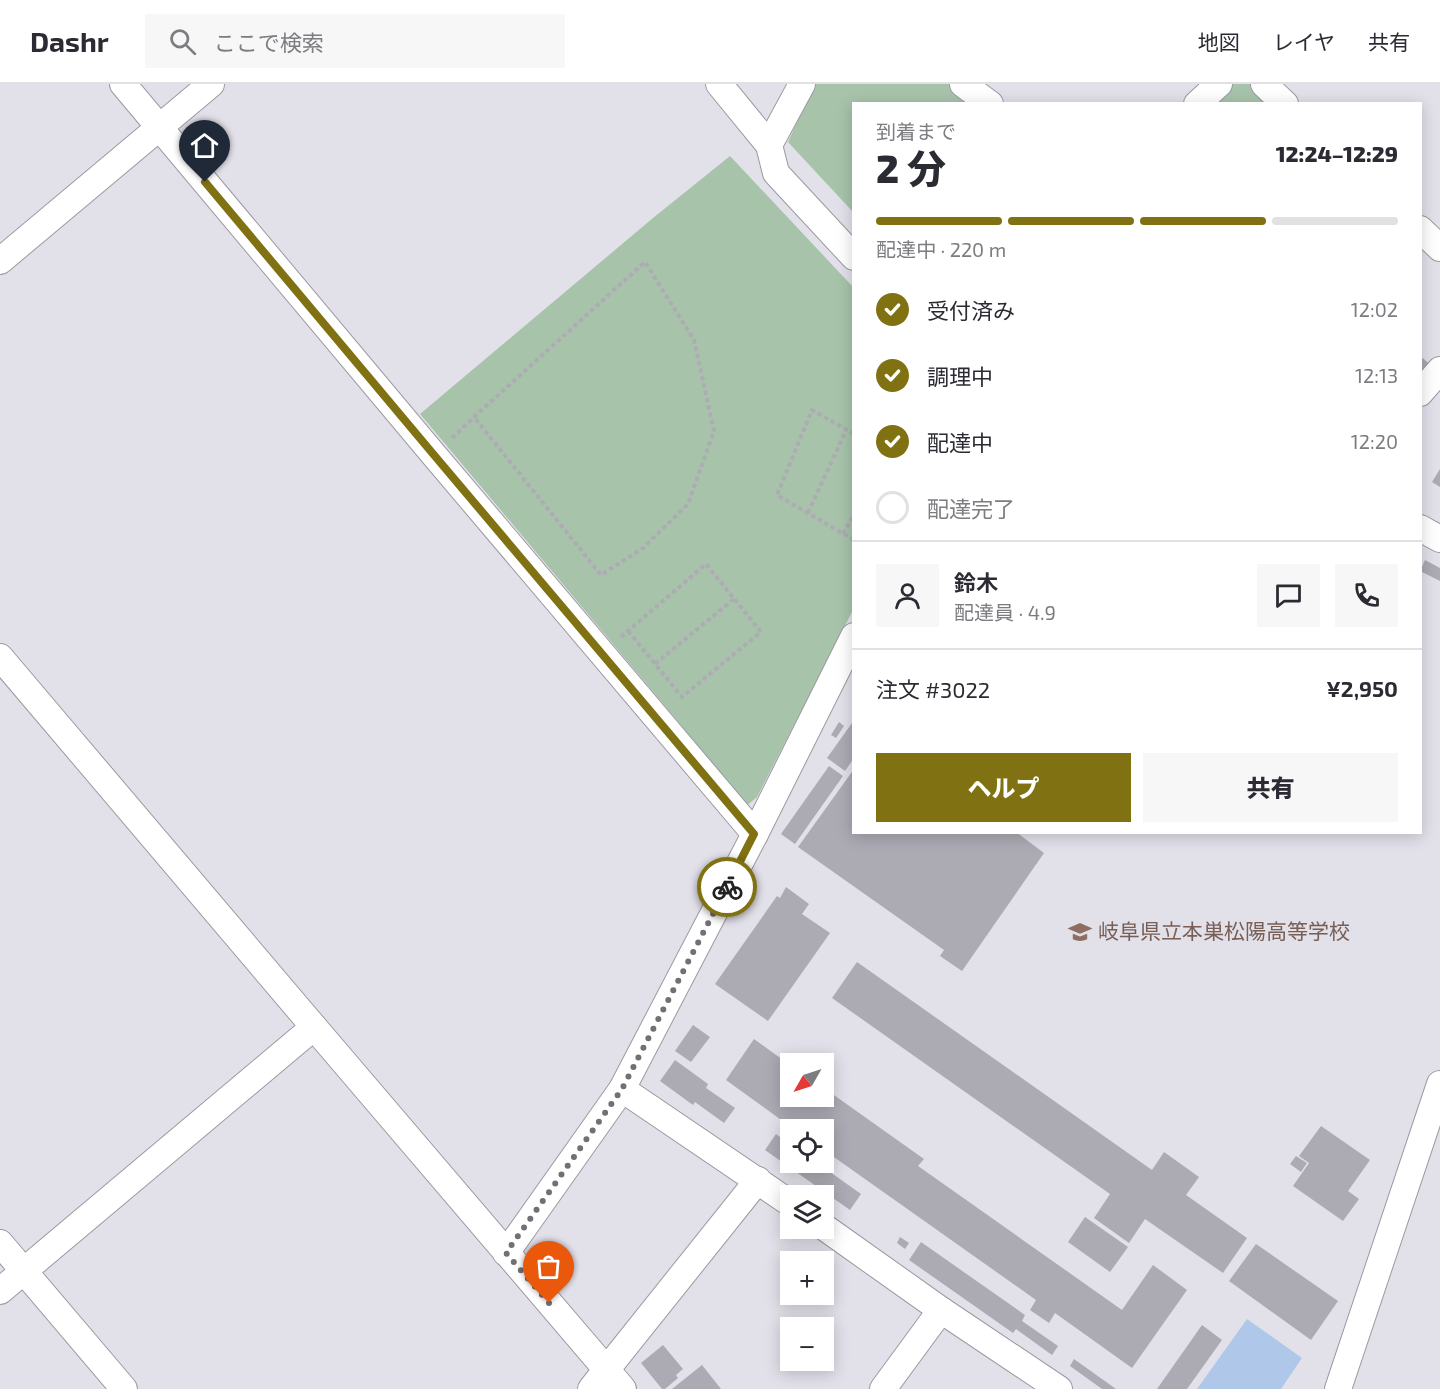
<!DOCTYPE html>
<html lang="ja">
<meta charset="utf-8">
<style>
body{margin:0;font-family:"Exo 2","Noto Sans JP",sans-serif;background:#f7f7f7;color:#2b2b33;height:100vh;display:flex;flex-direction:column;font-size:22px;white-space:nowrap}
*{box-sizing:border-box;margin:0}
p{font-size:20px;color:#7c7c81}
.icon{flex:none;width:33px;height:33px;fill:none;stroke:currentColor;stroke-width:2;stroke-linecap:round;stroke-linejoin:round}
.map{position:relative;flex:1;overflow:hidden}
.drawer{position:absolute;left:852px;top:18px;width:570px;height:732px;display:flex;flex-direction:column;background:#fff;border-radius:0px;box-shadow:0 3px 15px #0003}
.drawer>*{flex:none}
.needle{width:39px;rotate:231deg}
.tools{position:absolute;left:780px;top:969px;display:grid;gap:12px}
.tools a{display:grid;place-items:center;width:54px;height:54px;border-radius:0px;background:#fff;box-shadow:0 3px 15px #0003;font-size:30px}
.pin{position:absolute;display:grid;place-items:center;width:51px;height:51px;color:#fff;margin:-62px -26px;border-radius:50% 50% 50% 0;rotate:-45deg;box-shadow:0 0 6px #0007}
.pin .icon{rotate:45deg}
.courier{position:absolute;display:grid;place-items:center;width:60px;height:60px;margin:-30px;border:4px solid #807212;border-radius:50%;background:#fff;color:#222;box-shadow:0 2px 8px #0007}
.head em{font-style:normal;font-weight:800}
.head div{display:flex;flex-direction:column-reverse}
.head{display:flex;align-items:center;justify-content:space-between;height:102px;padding:0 24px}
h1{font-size:39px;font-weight:800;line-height:45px}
.bar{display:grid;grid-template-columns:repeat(4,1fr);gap:9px 6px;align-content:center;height:72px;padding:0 24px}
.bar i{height:8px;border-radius:4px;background:#e1e1e2}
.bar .current{background:#807212}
.bar p{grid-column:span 4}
.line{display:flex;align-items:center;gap:15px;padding:0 24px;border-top:2px solid #e1e1e2}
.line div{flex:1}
.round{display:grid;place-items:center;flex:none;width:63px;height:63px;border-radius:0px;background:#f7f7f7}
ol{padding:0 24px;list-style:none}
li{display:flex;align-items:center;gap:18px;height:66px}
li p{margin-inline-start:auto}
li .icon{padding:6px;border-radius:50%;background:#807212;color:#fff;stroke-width:4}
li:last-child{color:#7c7c81}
li i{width:33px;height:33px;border:3px solid #e1e1e2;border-radius:50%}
.cta{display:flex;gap:12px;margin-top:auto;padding:12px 24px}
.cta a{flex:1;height:69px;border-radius:0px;background:#807212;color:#fff;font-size:24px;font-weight:800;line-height:69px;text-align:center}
.cta a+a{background:#f7f7f7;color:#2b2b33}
header{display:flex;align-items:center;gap:36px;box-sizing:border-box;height:84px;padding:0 30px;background:#fff;border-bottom:2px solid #e1e1e2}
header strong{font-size:28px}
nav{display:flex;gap:33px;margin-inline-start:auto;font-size:21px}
.search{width:420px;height:54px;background:#f7f7f7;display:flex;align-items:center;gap:15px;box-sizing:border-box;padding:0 21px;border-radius:0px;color:#7c7c81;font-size:22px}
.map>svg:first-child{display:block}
</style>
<header>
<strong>Dashr</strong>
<div class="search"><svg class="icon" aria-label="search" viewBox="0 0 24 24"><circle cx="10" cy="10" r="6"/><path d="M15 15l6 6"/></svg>ここで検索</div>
<nav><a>地図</a><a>レイヤ</a><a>共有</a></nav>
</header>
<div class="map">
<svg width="1440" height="1305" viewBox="0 0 1440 1305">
<rect width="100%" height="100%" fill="#e2e0e9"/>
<g fill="#a7c4ab">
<polygon points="814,0 950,0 976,19 854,20 853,128 788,58"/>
<polygon points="1230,0 1257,0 1279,20 1210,20"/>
<polygon points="730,72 853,203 853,526 757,713 744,724 681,641 420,330 653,134"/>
</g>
<polygon fill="#afc8e9" points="1247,1235 1302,1274 1281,1305 1197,1305"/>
<g fill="#acabb4">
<polygon points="1420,272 1431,281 1420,294"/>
<polygon points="1440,385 1440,403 1432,398"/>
<polygon points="1425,476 1440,484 1440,497 1420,487"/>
<polygon points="839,638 844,642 836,654 831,651"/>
<polygon points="852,639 854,641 854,674 845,687 827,674"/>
<polygon points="829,682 843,692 795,760 781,750"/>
<polygon points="854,685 854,748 1016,748 1044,769 962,887 940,872 944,866 798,763"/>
<polygon points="786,803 809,820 802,830 830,849 768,937 715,900 777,812 780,814"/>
<polygon points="857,878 1152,1086 1164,1068 1199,1093 1186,1111 1247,1154 1223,1189 1145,1135 1129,1159 1094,1134 1110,1110 832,914"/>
<polygon points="693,941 710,953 691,978 675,967"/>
<polygon points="754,955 790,981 790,1012 824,1012 824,1004 924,1075 918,1082 1122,1226 1153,1181 1187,1206 1132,1284 1055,1229 1049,1239 1030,1226 1036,1216 824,1066 824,1046 795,1046 726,996"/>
<polygon points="675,976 708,1000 706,1004 735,1024 724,1039 695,1018 693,1021 660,997"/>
<polygon points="1321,1042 1370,1076 1348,1107 1359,1115 1343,1137 1293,1102 1309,1079 1299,1072"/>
<polygon points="776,1050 790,1061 790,1078 816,1078 861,1110 850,1126 765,1066"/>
<polygon points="1296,1072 1307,1079 1301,1088 1290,1080"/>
<polygon points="1085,1133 1128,1163 1110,1188 1068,1158"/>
<polygon points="900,1153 909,1159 905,1165 897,1159"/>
<polygon points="921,1158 1025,1231 1022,1237 1058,1262 1052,1271 1016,1245 1013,1249 909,1176"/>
<polygon points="1256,1160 1338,1217 1311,1256 1229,1197"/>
<polygon points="1202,1241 1222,1256 1187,1305 1157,1305"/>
<polygon points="663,1261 683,1285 676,1291 678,1294 665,1305 662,1305 641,1279"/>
<polygon points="1074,1275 1116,1305 1102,1305 1070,1282"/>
<polygon points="702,1281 721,1305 672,1305"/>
</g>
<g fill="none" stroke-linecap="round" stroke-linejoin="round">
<g stroke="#9c99a2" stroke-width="28">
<g id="minor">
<polyline points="123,0 434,371 755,750"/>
<polyline points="719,0 769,61 776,89 854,173"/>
<polyline points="963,0 990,20"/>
<polyline points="1264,0 1285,20"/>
<polyline points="1197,20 1219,0"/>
<polyline points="769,61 802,0"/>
<polyline points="1420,145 1440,164"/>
<polyline points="0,177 211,0"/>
<polyline points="1420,309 1440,286"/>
<polyline points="1420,444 1440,455"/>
<polyline points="0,573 314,943 623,1305"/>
<polyline points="622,1005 790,1119"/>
<polyline points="824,1143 941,1226 1059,1305"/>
<polyline points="0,1159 124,1305"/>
<polyline points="506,1169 622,1005 755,750 854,552"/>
<polyline points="0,1207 314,943"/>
<polyline points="591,1305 758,1096"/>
<polyline points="883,1305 941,1226"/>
<polyline points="1338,1305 1440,1000"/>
</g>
</g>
<g stroke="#adacb3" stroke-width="4" stroke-dasharray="4.5 3" stroke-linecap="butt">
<polyline points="854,350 812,326 777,411 854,456"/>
<polyline points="452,354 474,333 645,178 694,256 714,347 688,420 643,464 601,491 474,333"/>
<polyline points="808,429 846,346"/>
<polyline points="843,450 854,431"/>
<polyline points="621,553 628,547 706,480 761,548 682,613 628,547"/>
<polyline points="655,580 734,515"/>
</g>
<use href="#minor" stroke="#fff" stroke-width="26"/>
</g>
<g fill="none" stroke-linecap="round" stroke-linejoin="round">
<polyline stroke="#707075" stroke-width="6" stroke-dasharray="0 10.8" points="549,1219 506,1169 622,1005 727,803"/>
<polyline stroke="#807212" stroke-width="8" points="205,98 434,371 754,750 727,803"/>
</g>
<defs>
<g id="school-bare" transform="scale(1.8)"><path d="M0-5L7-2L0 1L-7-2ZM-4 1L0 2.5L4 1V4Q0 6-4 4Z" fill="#8d6e63" stroke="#e2e0e9" stroke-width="2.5" paint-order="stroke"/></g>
</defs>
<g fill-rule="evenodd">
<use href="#school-bare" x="1080" y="848"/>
</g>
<g text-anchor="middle" stroke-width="6" stroke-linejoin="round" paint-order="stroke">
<g font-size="21" fill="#785e54" stroke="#e2e0e9" text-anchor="start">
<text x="1098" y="855">岐阜県立本巣松陽高等学校</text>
</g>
</g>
</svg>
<div class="tools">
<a><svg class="needle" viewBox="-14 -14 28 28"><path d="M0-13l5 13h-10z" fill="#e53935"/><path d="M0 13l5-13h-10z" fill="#7c7c81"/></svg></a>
<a><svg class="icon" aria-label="locate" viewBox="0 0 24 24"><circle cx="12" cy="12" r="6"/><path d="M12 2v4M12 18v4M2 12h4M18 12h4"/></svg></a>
<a><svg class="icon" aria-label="layers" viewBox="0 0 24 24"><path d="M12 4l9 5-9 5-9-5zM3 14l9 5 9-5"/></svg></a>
<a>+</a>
<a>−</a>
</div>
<div class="pin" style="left:549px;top:1219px;background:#ea580c"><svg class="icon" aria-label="bag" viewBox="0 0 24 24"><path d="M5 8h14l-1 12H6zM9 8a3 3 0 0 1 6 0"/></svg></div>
<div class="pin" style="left:205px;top:98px;background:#1f2937"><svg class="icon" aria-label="home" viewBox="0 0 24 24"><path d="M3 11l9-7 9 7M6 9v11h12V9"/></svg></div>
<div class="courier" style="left:727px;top:803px"><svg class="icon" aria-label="bike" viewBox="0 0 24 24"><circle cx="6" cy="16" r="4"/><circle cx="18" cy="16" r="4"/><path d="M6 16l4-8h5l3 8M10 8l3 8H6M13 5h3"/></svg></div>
<section class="drawer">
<div class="head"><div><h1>2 分</h1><p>到着まで</p></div><em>12:24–12:29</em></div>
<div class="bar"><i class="current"></i><i class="current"></i><i class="current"></i><i></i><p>配達中 · 220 m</p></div>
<ol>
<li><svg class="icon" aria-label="check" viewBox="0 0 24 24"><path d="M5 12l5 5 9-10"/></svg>受付済み<p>12:02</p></li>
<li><svg class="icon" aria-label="check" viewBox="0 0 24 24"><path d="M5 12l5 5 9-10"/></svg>調理中<p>12:13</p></li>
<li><svg class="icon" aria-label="check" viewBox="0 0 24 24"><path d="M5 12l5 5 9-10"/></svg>配達中<p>12:20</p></li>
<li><i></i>配達完了</li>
</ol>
<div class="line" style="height:108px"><a class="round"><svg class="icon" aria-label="person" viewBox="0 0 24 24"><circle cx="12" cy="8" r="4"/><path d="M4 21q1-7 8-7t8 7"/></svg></a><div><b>鈴木</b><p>配達員 · 4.9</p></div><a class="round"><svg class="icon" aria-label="chat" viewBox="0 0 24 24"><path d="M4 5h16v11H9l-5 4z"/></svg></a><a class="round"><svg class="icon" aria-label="phone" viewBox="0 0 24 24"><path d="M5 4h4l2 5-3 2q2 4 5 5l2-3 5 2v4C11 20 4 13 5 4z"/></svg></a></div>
<div class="line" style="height:78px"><div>注文 #3022</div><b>¥2,950</b></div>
<div class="cta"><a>ヘルプ</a><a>共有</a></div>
</section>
</div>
